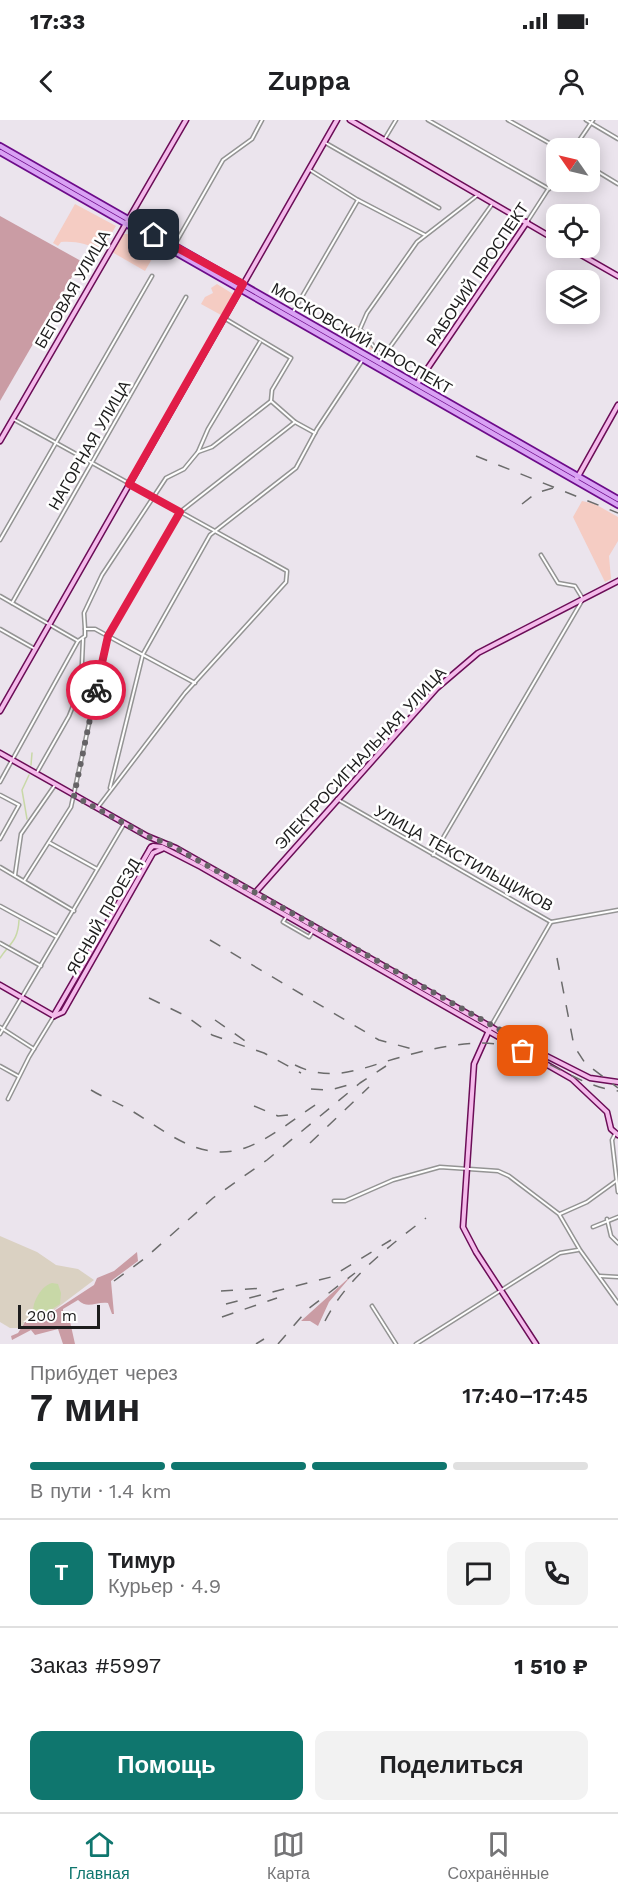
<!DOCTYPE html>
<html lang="ru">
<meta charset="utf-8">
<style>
body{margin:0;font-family:"Work Sans",sans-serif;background:#f2f2f2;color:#202124;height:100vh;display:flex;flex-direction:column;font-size:22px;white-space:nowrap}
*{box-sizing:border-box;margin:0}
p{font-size:20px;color:#757577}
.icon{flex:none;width:33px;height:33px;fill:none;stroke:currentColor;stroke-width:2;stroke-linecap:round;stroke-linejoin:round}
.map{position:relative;height:1224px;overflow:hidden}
.side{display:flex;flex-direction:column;background:#fff;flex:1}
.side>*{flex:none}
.needle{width:39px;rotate:304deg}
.buttons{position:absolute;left:546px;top:18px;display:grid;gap:12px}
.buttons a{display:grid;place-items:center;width:54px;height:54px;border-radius:12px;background:#fff;box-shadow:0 3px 15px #0003;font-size:30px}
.scale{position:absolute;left:18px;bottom:15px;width:82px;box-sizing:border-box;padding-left:6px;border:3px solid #1d1d1d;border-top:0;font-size:16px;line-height:21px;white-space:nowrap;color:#1d1d1d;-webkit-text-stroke:4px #fff;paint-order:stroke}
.pin{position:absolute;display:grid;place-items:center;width:51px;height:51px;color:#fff;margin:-26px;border-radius:12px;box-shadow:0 3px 9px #0006}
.courier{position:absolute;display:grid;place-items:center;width:60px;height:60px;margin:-30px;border:4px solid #e11d48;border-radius:50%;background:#fff;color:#222;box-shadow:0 2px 8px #0007}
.head em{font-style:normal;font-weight:600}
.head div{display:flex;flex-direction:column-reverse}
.head{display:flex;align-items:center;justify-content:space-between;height:102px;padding:0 30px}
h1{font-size:39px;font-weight:600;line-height:45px}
.bar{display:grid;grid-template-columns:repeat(4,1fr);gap:9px 6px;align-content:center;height:72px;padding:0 30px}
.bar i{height:8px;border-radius:4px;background:#e0e0e0}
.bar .current{background:#0f766e}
.bar p{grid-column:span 4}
.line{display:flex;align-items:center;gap:15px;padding:0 30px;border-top:2px solid #e0e0e0}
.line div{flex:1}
.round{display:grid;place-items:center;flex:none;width:63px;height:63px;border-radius:12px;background:#f2f2f2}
.cta{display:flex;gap:12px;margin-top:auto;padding:12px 30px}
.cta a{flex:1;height:69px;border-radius:12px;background:#0f766e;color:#fff;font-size:24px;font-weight:600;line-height:69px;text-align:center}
.cta a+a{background:#f2f2f2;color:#202124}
.status{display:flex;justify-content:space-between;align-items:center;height:42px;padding:0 30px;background:#fff;direction:ltr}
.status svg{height:16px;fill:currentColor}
header{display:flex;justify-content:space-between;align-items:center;height:78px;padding:0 30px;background:#fff;font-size:27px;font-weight:600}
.dock{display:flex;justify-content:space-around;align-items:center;height:84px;border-top:2px solid #e0e0e0;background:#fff;font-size:16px;color:#757577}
.dock a{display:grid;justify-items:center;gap:3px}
.dock .current{color:#0f766e}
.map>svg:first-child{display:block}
</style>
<div class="status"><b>17:33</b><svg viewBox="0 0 49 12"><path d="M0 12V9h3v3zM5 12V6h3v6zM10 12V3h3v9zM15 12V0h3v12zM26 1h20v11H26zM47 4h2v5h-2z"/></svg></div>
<header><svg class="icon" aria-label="back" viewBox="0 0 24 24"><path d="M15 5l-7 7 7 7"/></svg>Zuppa<svg class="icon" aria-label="person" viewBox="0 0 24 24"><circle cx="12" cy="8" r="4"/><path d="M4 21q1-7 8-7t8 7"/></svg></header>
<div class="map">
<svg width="618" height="1224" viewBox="0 0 618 1224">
<rect width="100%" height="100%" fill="#ebe4ed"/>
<g fill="#ca9ca4">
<polygon points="0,96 81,141 0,281"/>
<path d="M137,1132L138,1141L111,1161L114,1194H112L108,1183C96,1181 88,1190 78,1180L63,1189V1193L69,1197L75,1224H63L58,1209L35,1215L31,1210L12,1220L11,1216L18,1213L25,1202L45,1197L94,1165L97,1158L114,1151Z"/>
<polygon points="352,1155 329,1182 318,1206 310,1201 301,1201"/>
</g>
<polygon fill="#dad1c2" points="0,1116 37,1132 56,1145 78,1149 94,1160 45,1197 25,1202 21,1208 10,1208 0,1202"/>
<g fill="#f5ccc3">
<path d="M75,84L116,106L101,131C87,124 77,121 61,122L58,126L53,123Z"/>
<polygon points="123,114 130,114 157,130 145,151 112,132"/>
<polygon points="217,164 233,174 221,195 201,184 205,177 213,173 211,168"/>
<polygon points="342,202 358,206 383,232 381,235 342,214 338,208"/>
<polygon points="582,381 595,384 618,397 618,421 609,436 611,459 605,462 573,397"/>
</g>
<path fill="#c8d8a7" d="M52,1163L58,1164L61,1173L60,1184L35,1200C28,1188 40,1166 52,1163Z"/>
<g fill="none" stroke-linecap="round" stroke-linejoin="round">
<g stroke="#c8d8a7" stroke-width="1.5">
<polyline points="31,645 32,633"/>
<polyline points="27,699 22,670 29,655"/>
<path d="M0,838C10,823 18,821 19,800"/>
</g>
<g stroke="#949494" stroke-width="5">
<g id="street">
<polyline points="428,0 549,69"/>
<polyline points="508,0 558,28"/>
<polyline points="586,0 618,19"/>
<polyline points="384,20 396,0"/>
<polyline points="324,22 439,88"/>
<polyline points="574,28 593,0"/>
<polyline points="590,47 618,64"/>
<polyline points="310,50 358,80 425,115"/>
<polyline points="527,102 556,57"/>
<polyline points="174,126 223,40 252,19 262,0"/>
<polyline points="293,192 358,80"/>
<polyline points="224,198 291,238 272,270 271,281 295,302 315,313"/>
<polyline points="382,237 360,209 367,193 417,122 479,74"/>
<polyline points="380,241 493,83"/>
<polyline points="13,299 287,451 286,462 185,573 98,687"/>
<polyline points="198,332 208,309 260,222"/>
<polyline points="0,420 152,156"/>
<polyline points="0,476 78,521 85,516 85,509 95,509 195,563"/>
<polyline points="12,483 186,177"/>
<polyline points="0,509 35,529"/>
<polyline points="85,509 84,493 102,455 166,358 184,349 198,332 212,327 271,281"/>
<polyline points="36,654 69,596 81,566 83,519"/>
<polyline points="0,662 78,521"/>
<polyline points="110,668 143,534 210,415 296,348 317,309 362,241"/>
<polyline points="0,675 19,685 0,719"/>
<polyline points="337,679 551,802 618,790"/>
<polyline points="50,723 97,749"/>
<polyline points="433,735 583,479 575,466 558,463 541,435"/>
<polyline points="0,747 74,791"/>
<polyline points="15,755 21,714 55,665"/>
<polyline points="24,761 71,687 108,516 180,392 295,302"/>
<polyline points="0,786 57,817"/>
<polyline points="287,796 283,802 309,817 313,811"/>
<polyline points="0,823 41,846"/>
<polyline points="491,906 551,802"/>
<polyline points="0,907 34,929"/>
<polyline points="0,914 124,704"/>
<polyline points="0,946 18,956"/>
<polyline points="8,979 29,937 54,896"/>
<polyline points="615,1014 612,1020 618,1072"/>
<polyline points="334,1081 345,1081 393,1060 440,1047 498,1051 509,1056 559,1094 580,1130 618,1183"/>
<polyline points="560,1094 587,1082 616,1061"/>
<polyline points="607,1099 611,1116 618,1123"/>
<polyline points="593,1107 618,1097"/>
<polyline points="600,1156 618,1157"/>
<polyline points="372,1186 396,1224"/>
<polyline points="416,1224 560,1133 578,1130"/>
</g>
</g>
<g stroke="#6b0d57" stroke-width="7">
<g id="secondary">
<polyline points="350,0 556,120"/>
<polyline points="569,128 618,156"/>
<polyline points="417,264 527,102"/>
<polyline points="0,321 186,0"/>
<polyline points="576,360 618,285"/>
<polyline points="0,591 337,0"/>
<polyline points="0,633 147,716 176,728 507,916 590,958 618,962"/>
<polyline points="150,729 153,726 162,727 201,747 572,959 607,992 611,1009 618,1015"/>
<polyline points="255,773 437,568 478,533 618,461"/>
<polyline points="0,865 54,896"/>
<polyline points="54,895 151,727"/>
<polyline points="54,896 63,892 153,733 162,729"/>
<polyline points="491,906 474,944 463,1107 476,1132 536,1224"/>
</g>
</g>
<g stroke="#6d0c8a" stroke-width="8">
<g id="primary">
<polyline points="0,26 618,379"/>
<polyline points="0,32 618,385"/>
</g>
</g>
<use href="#street" stroke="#fff" stroke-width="2"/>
<use href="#secondary" stroke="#f4bbeb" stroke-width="4"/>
<use href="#primary" stroke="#d9a2f4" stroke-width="4.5"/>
<g stroke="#6b6b6b" stroke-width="1.5" stroke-dasharray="12 12" stroke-linecap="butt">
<polyline points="476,336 618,393"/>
<polyline points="522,384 536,373 553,368"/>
<polyline points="210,820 379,920 416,930"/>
<polyline points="557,838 574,926 585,943 618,968"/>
<polyline points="149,878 186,896 212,915 264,933 301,953"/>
<polyline points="215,900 251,925"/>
<path d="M295,945C333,964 364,947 401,937C426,930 456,923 482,923C532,923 569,965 618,971"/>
<polyline points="311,969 330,970 356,963"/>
<path d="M91,970C104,978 119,983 132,991C167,1012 201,1043 245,1028C271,1019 296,997 320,982"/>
<polyline points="254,986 278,996 298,994"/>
<polyline points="310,1023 369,967"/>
<polyline points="114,1161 144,1139 213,1078 267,1040 360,963 386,946"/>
<polyline points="221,1171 263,1168"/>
<polyline points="226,1184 331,1157 391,1120"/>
<polyline points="222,1197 277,1178"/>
<path d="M325,1201C346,1159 389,1126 426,1098"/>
<polyline points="256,1224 264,1219"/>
<polyline points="278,1224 308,1189 355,1153"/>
</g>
</g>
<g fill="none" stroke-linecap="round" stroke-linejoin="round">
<polyline stroke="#656366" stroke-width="6" stroke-dasharray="0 10.8" points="96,570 74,676 151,718 167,723 527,925 523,931"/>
<polyline stroke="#e11d48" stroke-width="8" points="96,570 108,516 180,392 129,364 243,164 154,115"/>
</g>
<g text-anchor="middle" stroke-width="5" stroke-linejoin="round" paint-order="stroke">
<g font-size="16" fill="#1d1d1d" stroke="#fff">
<text transform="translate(477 154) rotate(-56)" y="6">РАБОЧИЙ ПРОСПЕКТ</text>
<text transform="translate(72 169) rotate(-60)" y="6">БЕГОВАЯ УЛИЦА</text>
<text transform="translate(362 218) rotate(30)" y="6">МОСКОВСКИЙ ПРОСПЕКТ</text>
<text transform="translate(89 325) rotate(-60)" y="6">НАГОРНАЯ УЛИЦА</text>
<text transform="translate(360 638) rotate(-47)" y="6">ЭЛЕКТРОСИГНАЛЬНАЯ УЛИЦА</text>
<text transform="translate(464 738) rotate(29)" y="6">УЛИЦА ТЕКСТИЛЬЩИКОВ</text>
<text transform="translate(103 796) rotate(-60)" y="6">ЯСНЫЙ ПРОЕЗД</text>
</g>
</g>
</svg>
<div class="buttons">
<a><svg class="needle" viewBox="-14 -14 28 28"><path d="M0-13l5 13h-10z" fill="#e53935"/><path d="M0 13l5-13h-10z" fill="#757577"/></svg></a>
<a><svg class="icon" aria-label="locate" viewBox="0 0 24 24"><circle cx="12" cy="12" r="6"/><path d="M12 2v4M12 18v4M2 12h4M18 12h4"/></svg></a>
<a><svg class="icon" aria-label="layers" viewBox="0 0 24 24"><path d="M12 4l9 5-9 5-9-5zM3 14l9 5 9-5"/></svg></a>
</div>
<div class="scale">200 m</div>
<div class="pin" style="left:523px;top:931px;background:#ea580c"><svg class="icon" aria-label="bag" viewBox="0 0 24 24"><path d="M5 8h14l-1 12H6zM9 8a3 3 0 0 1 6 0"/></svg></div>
<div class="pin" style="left:154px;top:115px;background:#1f2937"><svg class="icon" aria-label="home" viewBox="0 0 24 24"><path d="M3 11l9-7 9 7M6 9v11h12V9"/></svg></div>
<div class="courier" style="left:96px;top:570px"><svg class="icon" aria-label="bike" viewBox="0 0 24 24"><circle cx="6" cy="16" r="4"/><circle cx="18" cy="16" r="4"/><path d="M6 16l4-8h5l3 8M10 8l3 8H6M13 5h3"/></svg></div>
</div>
<section class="side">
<div class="head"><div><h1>7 мин</h1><p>Прибудет через</p></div><em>17:40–17:45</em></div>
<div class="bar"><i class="current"></i><i class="current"></i><i class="current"></i><i></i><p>В пути · 1.4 km</p></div>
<div class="line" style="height:108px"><b class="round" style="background:#0f766e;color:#fff">Т</b><div><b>Тимур</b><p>Курьер · 4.9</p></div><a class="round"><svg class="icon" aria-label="chat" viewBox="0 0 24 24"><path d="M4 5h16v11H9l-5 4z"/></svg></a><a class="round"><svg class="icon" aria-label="phone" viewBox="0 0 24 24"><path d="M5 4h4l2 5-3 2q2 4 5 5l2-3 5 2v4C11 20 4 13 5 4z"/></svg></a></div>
<div class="line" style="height:78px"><div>Заказ #5997</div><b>1 510 ₽</b></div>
<div class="cta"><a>Помощь</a><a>Поделиться</a></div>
</section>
<nav class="dock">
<a class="current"><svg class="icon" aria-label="home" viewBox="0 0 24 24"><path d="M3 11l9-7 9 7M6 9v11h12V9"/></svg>Главная</a>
<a><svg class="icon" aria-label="map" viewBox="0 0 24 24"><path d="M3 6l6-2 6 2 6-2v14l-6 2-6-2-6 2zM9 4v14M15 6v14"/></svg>Карта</a>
<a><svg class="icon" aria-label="saved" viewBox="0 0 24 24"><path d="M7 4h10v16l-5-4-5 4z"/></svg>Сохранённые</a>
</nav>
